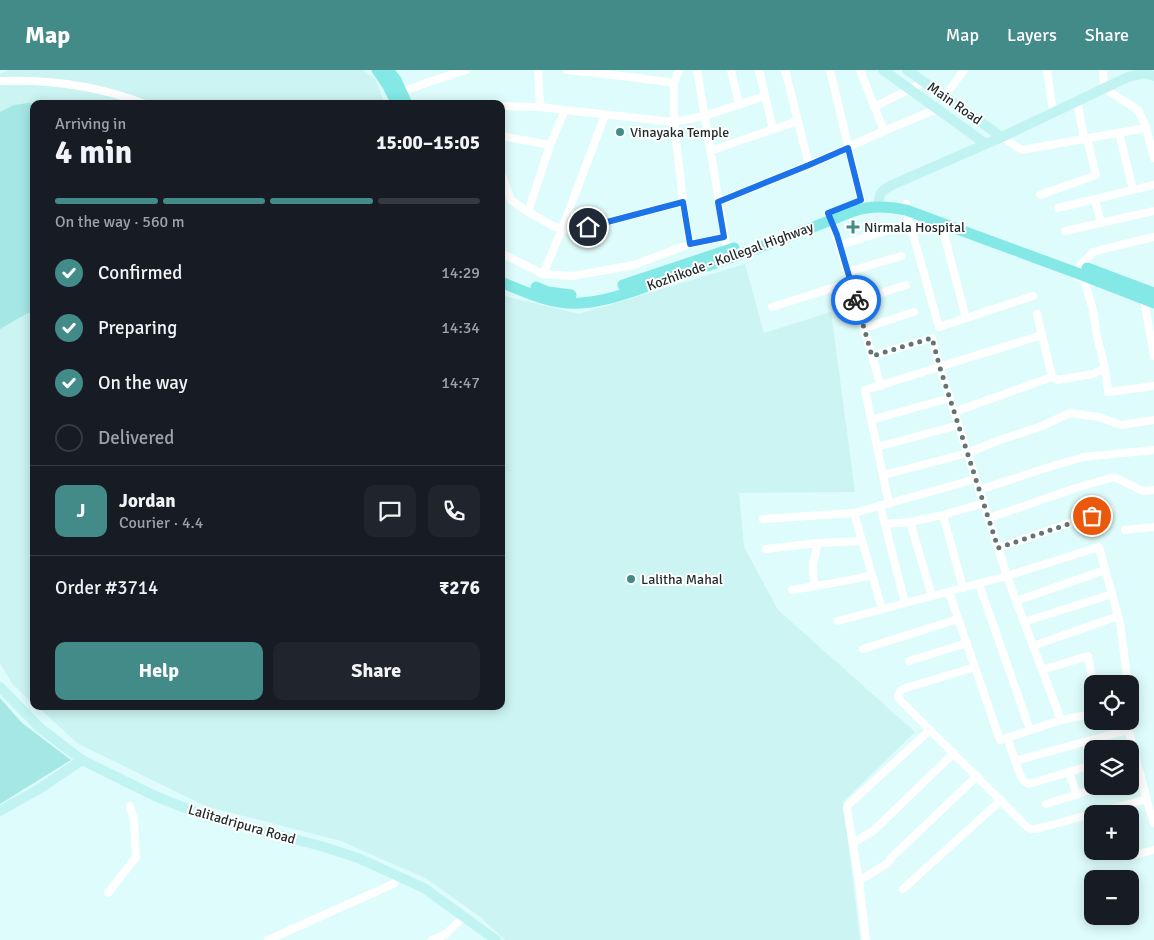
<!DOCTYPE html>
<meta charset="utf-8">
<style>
body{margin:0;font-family:Signika,sans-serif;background:#20242c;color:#f1f3f6;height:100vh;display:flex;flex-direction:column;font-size:19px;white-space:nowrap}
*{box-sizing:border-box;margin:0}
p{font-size:16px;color:#9ea1a6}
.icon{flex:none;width:28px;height:28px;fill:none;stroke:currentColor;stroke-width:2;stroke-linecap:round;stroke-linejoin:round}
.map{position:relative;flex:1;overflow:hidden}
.drawer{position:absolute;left:30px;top:30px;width:475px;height:610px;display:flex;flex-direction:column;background:#171b24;border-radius:10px;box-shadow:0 2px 12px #0003}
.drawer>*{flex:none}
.controls{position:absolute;left:1084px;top:605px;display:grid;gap:10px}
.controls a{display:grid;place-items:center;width:55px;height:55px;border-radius:10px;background:#171b24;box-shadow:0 2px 12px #0003;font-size:25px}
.pin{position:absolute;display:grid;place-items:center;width:42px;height:42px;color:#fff;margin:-21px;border:2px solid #fff;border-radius:50%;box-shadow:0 1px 5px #0007}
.courier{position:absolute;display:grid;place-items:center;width:50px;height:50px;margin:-25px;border:4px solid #1a73e8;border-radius:50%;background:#fff;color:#222;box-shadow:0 1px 6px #0007}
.summary em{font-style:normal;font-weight:700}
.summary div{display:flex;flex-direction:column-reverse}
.summary{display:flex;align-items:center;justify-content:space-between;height:85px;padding:0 25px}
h1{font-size:32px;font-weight:700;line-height:38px}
.bar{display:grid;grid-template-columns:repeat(4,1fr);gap:8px 5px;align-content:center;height:60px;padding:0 25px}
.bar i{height:6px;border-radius:4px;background:#363941}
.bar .active{background:#438b89}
.bar p{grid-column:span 4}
.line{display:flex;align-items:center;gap:12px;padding:0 25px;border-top:1px solid #363941}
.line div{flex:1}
.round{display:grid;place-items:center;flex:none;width:52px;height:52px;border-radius:10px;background:#20242c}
ol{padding:0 25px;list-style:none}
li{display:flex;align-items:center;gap:15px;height:55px}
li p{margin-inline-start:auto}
li .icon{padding:5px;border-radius:50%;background:#438b89;color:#fff;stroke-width:4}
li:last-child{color:#9ea1a6}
li i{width:28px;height:28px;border:2px solid #363941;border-radius:50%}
.action{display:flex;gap:10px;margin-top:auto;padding:10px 25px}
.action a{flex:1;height:58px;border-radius:10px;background:#438b89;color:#fff;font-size:20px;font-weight:700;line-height:58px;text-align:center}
.action a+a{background:#20242c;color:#f1f3f6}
header{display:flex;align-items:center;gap:30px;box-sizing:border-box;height:70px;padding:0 25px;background:#438b89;color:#fff}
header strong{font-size:24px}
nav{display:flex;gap:28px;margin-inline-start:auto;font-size:18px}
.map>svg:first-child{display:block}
</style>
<header>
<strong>Map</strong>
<nav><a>Map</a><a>Layers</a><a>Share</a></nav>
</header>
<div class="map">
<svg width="1154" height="870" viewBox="0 0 1154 870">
<rect width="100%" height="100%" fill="#defcfb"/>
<g fill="#cbf4f2">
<polygon points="9,0 363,0 375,9 385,34 34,34 34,634 13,615 0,593 0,4"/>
<polygon points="745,194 764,263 831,242 855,422 739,423 744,477 778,540 915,662 843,732 860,870 505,870 479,846 427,809 341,771 205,736 77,673 37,636 501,636 501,225 579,244"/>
</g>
<g fill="#a5e7e5">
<polygon points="29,33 34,34 34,241 26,244 0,259 0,42 14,35"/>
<polygon points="0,628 22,653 71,690 0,734"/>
</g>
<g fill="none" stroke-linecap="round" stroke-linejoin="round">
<g stroke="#fff" stroke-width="8">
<polyline points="538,0 540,37"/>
<polyline points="567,0 631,7 674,13"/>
<polyline points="679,0 674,13 674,52 683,132 690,174"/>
<polyline points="697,0 727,180"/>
<polyline points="731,0 739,34"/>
<polyline points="759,0 773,59"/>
<polyline points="785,0 809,95"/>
<polyline points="830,0 861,130"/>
<polyline points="860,0 884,61"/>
<polyline points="1047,0 1053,42"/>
<polyline points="1103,0 1104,18 1138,40 1145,54 1154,88"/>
<path d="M0,11C49,9 99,16 145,34"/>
<polyline points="402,22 426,13 466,0"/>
<polyline points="945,26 964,0"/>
<polyline points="1077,31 1084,68"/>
<polyline points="501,36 540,37 565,40 674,52 704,46 765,26"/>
<polyline points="874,37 924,12"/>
<polyline points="1119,63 1133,120"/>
<polyline points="501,66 550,75"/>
<polyline points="1002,67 1022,80 1146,58"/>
<polyline points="710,81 798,51"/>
<polyline points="501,103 511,130 528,142 555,157 573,161 683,132"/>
<polyline points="1040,125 1096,105 1087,68"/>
<polyline points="1095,130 1101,153"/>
<polyline points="718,132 809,95 884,61 937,39"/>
<polyline points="906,134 906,140 939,257 1033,226"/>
<polyline points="1058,138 1154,115"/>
<polyline points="528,142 550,75 565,40"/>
<path d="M828,143C849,200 863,258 881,316"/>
<polyline points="941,153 966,248"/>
<polyline points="1065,161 1154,141"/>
<polyline points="840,175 886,161"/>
<polyline points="501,183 543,204 573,206 634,195 690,174 724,167"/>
<polyline points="1080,196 1093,182 1112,177 1154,167"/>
<polyline points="848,202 901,186"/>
<polyline points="543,204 562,159 605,45"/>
<polyline points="1078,207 1084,210 1093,240 1097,267 1105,298 1108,322 1154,316"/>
<polyline points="1144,230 1154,286"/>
<polyline points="856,231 906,215"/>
<polyline points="772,237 851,212"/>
<polyline points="1037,244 1052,307"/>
<polyline points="864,258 914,242"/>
<polyline points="872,286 932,268 940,298 1009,512 1061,650"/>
<polyline points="954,342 1052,307 1058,310 1093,304 1105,298"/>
<polyline points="871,350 950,328"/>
<polyline points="877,377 959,355"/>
<polyline points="883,405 968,383 997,371 1042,356 1070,343 1099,347 1121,355 1154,350"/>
<polyline points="979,420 1043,399 1083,387 1154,380"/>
<polyline points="889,434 865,320 1042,265"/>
<polyline points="880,435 905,533"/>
<polyline points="854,443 882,539"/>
<polyline points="943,445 963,518"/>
<polyline points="989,448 1076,418 1114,407 1143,421 1154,420"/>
<polyline points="763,449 854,443 976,409"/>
<polyline points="910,452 932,526"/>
<polyline points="885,454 910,452 943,445 984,433"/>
<polyline points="1125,460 1154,457"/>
<polyline points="998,478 1110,439"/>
<polyline points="766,479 818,473 862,471"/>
<polyline points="979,514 1030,660"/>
<polyline points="814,516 813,494 818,473"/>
<path d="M792,520C818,515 845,512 872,505"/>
<polyline points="949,522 1000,670 1061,650 1092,644"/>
<polyline points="1016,531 1105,500"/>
<polyline points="838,551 1007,506 1099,477 1120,553 1128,614"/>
<polyline points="1024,552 1112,524"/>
<polyline points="1033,576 1118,546"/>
<polyline points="863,579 958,549"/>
<polyline points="909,591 967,573"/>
<polyline points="975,597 906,618 901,620 898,627 901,631 1027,757 1031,759 1036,759 1147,729"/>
<polyline points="1042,600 1088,586 1093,614"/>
<polyline points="1130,629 1131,637 1130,638"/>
<polyline points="1126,651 1149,738 1154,753"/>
<polyline points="1007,668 1021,707 1025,712 1029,714 1092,695"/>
<polyline points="1015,691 1128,660"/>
<polyline points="1069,702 1077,725"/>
<polyline points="1130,708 1141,705"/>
<polyline points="1046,734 1104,716"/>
<polyline points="853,773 873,761 954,683"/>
<path d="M1125,781C1133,787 1145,782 1154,780"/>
<polyline points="859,811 888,793 891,788 977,706"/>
<polyline points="903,819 1001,730"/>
<polyline points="108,823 136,787 134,750 130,736"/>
<polyline points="268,870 393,814 398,807"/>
<polyline points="432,870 446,864 464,846"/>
<polyline points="866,870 859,811 847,738 848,735 930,660"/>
</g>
<g stroke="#c1f3f2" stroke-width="10">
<polyline points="883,0 986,74"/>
<polyline points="907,0 1002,67"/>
<path d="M878,136C879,123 881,121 892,115L1002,67L1128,7L1145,3L1154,6"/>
<polyline points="0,617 40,658 82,690 155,726 208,747 321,776 358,788 424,818 496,870"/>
<polyline points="0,741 39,719 82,690"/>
</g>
<g stroke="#83e8e6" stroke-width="11">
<polyline points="377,0 388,16 397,34"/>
<polyline points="388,0 396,10 407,34"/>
<polyline points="1087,198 1154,223"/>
<path d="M501,212C527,223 553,235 581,233C610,231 638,219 665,210C729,189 792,166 854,141C872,135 888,136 906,140L1077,203L1154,233"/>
<polyline points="623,215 734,178"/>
<polyline points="536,217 548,222 571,225"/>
</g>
</g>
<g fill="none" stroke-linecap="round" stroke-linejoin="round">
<polyline stroke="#627473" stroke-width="5" stroke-dasharray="0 9" points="856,230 872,286 932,268 940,298 998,478 1092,446"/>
<polyline stroke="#1a73e8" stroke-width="6" points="588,157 683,132 690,174 724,167 718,132 809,95 848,78 861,130 828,143 837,165 856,230"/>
</g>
<g fill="#438b89" stroke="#fff" stroke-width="2">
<circle cx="620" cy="62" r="5"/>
<path d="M850.5 149.5h5v5h5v5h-5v5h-5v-5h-5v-5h5z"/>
<circle cx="631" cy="509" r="5"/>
</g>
<g text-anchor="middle" stroke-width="4" stroke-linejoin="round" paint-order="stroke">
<g font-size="14" fill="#1f2a2a" stroke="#fff">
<text transform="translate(955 33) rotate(35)" y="5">Main Road</text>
<text transform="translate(730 186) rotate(-20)" y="5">Kozhikode - Kollegal Highway</text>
<text transform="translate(242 754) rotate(16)" y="5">Lalitadripura Road</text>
</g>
<g font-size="14" fill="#1f2a2a" stroke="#fff" text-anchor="start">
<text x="630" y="67">Vinayaka Temple</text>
<text x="864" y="162">Nirmala Hospital</text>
<text x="641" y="514">Lalitha Mahal</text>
</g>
</g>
</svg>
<div class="controls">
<a><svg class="icon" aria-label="locate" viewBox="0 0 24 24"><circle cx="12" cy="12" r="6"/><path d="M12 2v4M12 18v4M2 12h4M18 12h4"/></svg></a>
<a><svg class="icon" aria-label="layers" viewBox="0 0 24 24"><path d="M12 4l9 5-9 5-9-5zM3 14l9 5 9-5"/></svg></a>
<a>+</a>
<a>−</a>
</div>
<div class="pin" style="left:1092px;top:446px;background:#ea580c"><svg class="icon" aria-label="bag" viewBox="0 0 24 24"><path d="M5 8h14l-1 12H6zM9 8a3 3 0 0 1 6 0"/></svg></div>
<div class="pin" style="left:588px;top:157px;background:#1f2937"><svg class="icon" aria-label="home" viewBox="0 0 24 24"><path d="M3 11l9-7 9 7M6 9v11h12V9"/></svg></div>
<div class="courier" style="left:856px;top:230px"><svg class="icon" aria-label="bike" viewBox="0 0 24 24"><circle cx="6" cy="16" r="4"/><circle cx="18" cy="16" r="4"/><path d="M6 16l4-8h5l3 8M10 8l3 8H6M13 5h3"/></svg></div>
<section class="drawer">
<div class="summary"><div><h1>4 min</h1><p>Arriving in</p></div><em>15:00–15:05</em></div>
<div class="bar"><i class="active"></i><i class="active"></i><i class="active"></i><i></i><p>On the way · 560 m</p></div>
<ol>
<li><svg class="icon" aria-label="check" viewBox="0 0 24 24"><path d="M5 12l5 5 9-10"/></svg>Confirmed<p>14:29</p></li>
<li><svg class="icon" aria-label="check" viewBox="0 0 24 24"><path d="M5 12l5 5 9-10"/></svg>Preparing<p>14:34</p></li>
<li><svg class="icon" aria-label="check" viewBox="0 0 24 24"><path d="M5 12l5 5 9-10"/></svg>On the way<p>14:47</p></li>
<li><i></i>Delivered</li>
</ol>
<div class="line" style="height:90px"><b class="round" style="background:#438b89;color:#fff">J</b><div><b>Jordan</b><p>Courier · 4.4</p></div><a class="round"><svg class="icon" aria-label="chat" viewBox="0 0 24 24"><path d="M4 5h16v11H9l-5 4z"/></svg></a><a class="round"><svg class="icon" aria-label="phone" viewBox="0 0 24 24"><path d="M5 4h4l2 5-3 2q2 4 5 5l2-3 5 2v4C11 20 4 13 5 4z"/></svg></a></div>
<div class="line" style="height:65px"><div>Order #3714</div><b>₹276</b></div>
<div class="action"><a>Help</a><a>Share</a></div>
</section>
</div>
